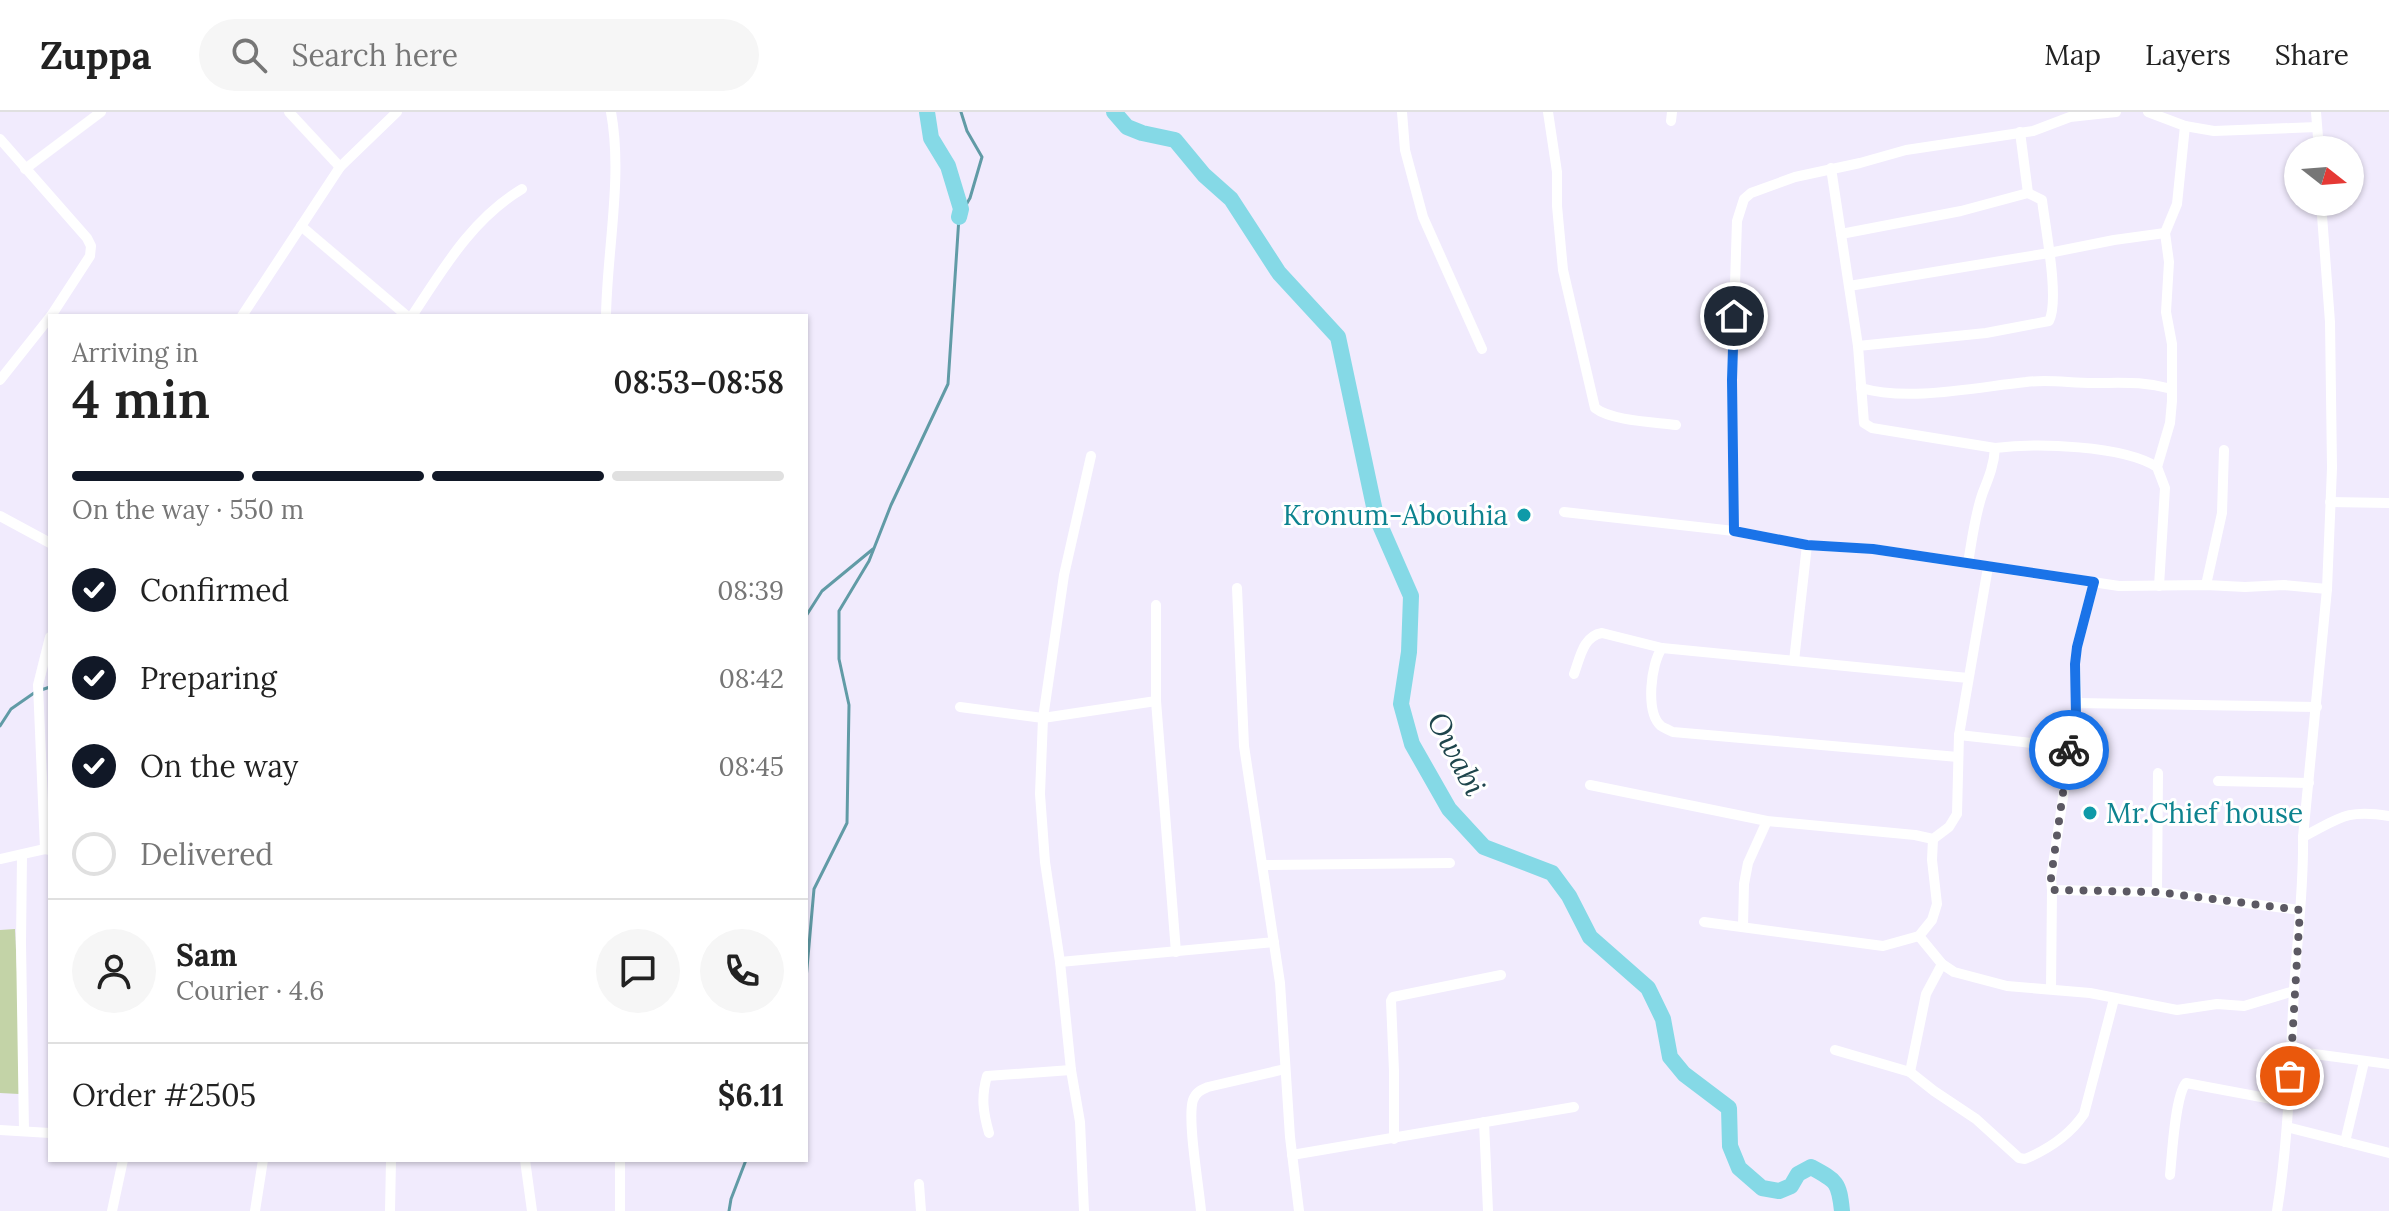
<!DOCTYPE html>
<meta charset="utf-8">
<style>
body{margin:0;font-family:Lora,serif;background:#f6f6f6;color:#222;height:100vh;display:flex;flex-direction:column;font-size:30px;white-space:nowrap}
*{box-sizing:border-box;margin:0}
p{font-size:26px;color:#767676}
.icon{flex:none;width:44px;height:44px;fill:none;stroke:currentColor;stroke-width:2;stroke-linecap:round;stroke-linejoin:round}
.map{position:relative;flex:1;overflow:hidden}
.panel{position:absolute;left:48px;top:202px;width:760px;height:848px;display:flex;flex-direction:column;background:#fff;border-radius:0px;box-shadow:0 2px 6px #0004}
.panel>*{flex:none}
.needle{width:52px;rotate:107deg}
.fabs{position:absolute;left:2284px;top:24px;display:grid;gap:16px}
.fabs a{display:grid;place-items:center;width:80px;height:80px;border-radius:50%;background:#fff;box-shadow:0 2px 6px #0004;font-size:40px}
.pin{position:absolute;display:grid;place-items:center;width:68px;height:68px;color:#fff;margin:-34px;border:4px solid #fff;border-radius:50%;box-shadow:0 2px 8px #0007}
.courier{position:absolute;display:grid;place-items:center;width:80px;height:80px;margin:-40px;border:6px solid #1a73e8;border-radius:50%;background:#fff;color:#222;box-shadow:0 2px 10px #0007}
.headline em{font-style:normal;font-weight:600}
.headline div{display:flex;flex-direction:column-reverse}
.headline{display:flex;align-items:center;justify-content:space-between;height:136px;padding:0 24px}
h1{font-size:52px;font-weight:600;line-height:60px}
.bar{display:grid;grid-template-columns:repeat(4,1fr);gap:12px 8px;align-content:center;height:96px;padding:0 24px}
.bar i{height:10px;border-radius:6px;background:#e0e0e0}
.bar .on{background:#111827}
.bar p{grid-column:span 4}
.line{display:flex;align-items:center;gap:20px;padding:0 24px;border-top:2px solid #e0e0e0}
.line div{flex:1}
.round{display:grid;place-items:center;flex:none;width:84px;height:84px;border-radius:42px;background:#f6f6f6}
ol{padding:0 24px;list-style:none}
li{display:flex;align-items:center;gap:24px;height:88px}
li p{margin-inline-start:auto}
li .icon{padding:8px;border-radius:50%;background:#111827;color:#fff;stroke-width:4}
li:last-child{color:#767676}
li i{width:44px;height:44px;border:4px solid #e0e0e0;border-radius:50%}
header{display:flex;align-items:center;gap:48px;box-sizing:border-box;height:112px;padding:0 40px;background:#fff;border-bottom:2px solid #e0e0e0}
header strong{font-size:38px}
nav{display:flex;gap:44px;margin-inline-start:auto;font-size:28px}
.search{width:560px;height:72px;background:#f6f6f6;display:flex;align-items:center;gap:20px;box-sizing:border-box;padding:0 28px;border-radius:44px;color:#767676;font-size:30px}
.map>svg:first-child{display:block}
</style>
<header>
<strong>Zuppa</strong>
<div class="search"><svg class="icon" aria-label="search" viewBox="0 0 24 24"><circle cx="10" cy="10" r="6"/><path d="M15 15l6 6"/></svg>Search here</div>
<nav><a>Map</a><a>Layers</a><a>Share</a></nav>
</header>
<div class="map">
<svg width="2389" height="1099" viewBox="0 0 2389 1099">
<rect width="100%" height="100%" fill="#f1ebfd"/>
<polygon fill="#c3d3a7" points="15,817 20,925 19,982 0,981 0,818"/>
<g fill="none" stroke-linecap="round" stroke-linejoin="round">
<g stroke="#619ba6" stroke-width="3">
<polyline points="806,504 822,479 873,437"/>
<polyline points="41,578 50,575"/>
<polyline points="0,614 11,597 34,581"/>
<polyline points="806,867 814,777 847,711 849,593 839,547 839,499 869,449 891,393 948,272 959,105 970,86 982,45 967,19 961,0"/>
<polyline points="729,1099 731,1087 746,1048"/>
</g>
<g stroke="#85d9e6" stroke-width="16">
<polyline points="927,0 931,26 948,54 961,97 959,105"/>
<path d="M1114,0L1127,15L1142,21L1175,28L1204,63L1231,87L1279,161L1338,225L1376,404L1411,484L1409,540L1401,592L1412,632L1449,697L1484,735L1552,761L1569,784L1590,825L1648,876L1663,907L1670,945L1684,962L1729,996L1730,1034L1739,1056L1762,1076L1779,1079L1791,1074L1798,1062L1811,1055C1837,1069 1839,1070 1842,1099"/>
</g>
<g stroke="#fff" stroke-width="10">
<polyline points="289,0 340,55"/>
<polyline points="1402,0 1405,38 1423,105 1482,237"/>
<path d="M1548,0L1557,60V94L1563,158L1595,296C1612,309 1654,310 1676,313"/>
<polyline points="2148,0 2185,14 2214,19 2317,15"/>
<polyline points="2316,0 2319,38"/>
<polyline points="1671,9 1672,0"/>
<polyline points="0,27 87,126 91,134 90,144 51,204"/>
<polyline points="1831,56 1858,234 1864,311 1872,316 1995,336"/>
<polyline points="25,57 101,0"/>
<polyline points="301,114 407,204"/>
<polyline points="1841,122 1961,99 2028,81 2020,20"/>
<polyline points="1849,174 2049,141 2114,128 2165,121"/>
<polyline points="242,204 340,55 397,0"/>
<path d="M412,204C443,157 472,107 522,77"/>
<path d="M606,204C607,138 623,65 611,0"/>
<path d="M1858,234L1986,221L2049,209C2060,188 2045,114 2042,88L2028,81"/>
<polyline points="0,268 50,205"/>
<path d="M1861,276C1909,290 1977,275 2026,270C2048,267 2070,271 2093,271C2123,271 2142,269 2172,277"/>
<polyline points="2157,355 2170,311 2172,289 2172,232 2166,200 2169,150 2165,121 2177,92 2185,14"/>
<polyline points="2330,390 2389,391"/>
<polyline points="1564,400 1734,419 1807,433 1873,437 2119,474 2206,473 2245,475 2284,473 2327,477"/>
<polyline points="0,404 50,431"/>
<polyline points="1734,419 1732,268 1737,109 1744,87 1751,81 1795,65 1860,51 1906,38 2033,19 2070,5 2116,0"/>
<path d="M1968,451C1972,428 1975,402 1983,380C1989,365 1994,353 1995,336C2037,331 2122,333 2157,355L2165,376L2159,474"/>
<polyline points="2206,473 2222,401 2224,338"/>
<polyline points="1237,476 1244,634 1280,871 1290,1025 1299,1099"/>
<polyline points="1156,493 1156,589 1176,840"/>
<polyline points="50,525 38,573 45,737 50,738"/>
<path d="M1662,536C1651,551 1645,600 1661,614C1662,615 1671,619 1673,620L1958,645"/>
<polyline points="1794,549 1807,433"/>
<path d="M1574,562C1580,546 1583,524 1602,521L1662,536L1968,566"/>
<polyline points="2077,591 2075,552 2077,535 2094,470"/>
<polyline points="960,595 1043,606 1156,589"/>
<polyline points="1959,623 2069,635"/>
<polyline points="2218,669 2309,671"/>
<polyline points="1590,673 1767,709 1915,723 1933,727"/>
<path d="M2303,725C2340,706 2346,697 2389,704"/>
<polyline points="1933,727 1949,715 1957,702 1959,623 1988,455"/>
<polyline points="22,743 21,831 24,1019"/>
<polyline points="0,747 45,737"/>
<polyline points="1263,753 1450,751"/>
<polyline points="2157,780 2158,661"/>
<polyline points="2300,798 2157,780 2052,778 2051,766 2077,591 2317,595"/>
<polyline points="1704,810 1883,834 1919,824 1932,808 1937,792 1932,748 1933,727"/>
<polyline points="1743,814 1744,772 1748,751 1767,709"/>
<polyline points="1919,824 1942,852 1954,860 2007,874 2090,881 2177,898 2217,892 2244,894 2294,879"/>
<polyline points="1060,850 1274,830"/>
<polyline points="2051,877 2052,778"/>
<path d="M1835,938L1910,960L1934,979L1976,1007L2019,1046L2025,1047C2049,1037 2069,1024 2084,1002L2114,887"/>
<polyline points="2292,939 2389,952"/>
<polyline points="1910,960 1926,882 1942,852"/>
<polyline points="1484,1010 1488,1099"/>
<polyline points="2287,1015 2389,1041"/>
<polyline points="0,1018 50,1021"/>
<path d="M989,1021C983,1000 981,985 987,964L1071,958"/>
<polyline points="1394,1027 1394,959 1391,889 1393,885 1501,863"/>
<polyline points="2345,1030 2364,950"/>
<polyline points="1292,1043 1574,995"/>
<polyline points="525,1048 532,1099"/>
<path d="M2170,1063C2172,1043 2175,984 2186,971L2288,990"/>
<polyline points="919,1072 921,1099"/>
<polyline points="112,1099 123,1048"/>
<polyline points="255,1099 263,1048"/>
<polyline points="390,1099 391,1048"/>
<polyline points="620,1099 620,1048"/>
<polyline points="1084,1099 1080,1010 1071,958 1060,850 1045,750 1040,682 1043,606 1064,463 1091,344"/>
<path d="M1201,1099C1199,1075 1187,1007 1193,988C1196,980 1201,978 1208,975L1285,957"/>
<path d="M2277,1099C2289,1026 2290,952 2294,878C2297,827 2304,776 2303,725L2327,477L2332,356L2330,210L2321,90"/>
</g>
</g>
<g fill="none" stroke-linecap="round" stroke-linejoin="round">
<polyline stroke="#5c5963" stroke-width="8" stroke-dasharray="0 14.4" points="2069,638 2051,766 2052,778 2157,780 2300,798 2290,964"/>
<polyline stroke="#1a73e8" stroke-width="10" points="1734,204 1732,268 1734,419 1807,433 1873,437 2094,470 2077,535 2075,552 2076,604 2069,638"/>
</g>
<g fill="#0f9aa8" stroke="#fff" stroke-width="3">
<circle cx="1524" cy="403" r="8"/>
<circle cx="2090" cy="701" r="8"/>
</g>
<g text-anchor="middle" stroke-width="6" stroke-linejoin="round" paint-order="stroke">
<g font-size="28" fill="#0d838f" stroke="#fff" text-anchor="end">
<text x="1508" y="413">Kronum-Abouhia</text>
<text x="2106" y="711" text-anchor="start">Mr.Chief house</text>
</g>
<g font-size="30" font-style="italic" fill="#1e454c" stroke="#fff">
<text transform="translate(1456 642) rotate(62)" y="10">Owabi</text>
</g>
</g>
</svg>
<div class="fabs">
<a><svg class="needle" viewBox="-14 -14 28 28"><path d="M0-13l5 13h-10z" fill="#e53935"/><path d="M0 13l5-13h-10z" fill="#767676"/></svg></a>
</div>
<div class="pin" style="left:2290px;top:964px;background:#ea580c"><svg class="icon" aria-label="bag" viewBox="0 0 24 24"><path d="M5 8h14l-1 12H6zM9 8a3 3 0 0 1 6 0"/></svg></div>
<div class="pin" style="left:1734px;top:204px;background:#1f2937"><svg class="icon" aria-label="home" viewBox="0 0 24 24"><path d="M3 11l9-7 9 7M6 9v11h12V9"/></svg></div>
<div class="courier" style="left:2069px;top:638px"><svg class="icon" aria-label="bike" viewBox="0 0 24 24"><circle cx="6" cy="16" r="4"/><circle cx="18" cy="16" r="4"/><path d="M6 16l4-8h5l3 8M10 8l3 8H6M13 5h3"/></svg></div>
<section class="panel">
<div class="headline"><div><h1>4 min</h1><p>Arriving in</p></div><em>08:53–08:58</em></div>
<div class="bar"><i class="on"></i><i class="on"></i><i class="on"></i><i></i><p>On the way · 550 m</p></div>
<ol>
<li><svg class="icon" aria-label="check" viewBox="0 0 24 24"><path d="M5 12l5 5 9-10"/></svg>Confirmed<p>08:39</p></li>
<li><svg class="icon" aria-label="check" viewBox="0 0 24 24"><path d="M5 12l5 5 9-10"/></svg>Preparing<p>08:42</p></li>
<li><svg class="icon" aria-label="check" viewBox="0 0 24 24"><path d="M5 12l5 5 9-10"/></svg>On the way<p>08:45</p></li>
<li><i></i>Delivered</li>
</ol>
<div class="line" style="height:144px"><a class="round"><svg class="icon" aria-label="person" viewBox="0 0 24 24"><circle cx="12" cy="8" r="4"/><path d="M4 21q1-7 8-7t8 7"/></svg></a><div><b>Sam</b><p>Courier · 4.6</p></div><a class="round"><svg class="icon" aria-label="chat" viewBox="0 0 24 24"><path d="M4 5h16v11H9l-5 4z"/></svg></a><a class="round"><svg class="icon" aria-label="phone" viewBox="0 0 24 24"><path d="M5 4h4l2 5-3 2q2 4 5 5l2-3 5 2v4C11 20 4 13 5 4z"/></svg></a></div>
<div class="line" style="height:104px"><div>Order #2505</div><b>$6.11</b></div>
</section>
</div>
